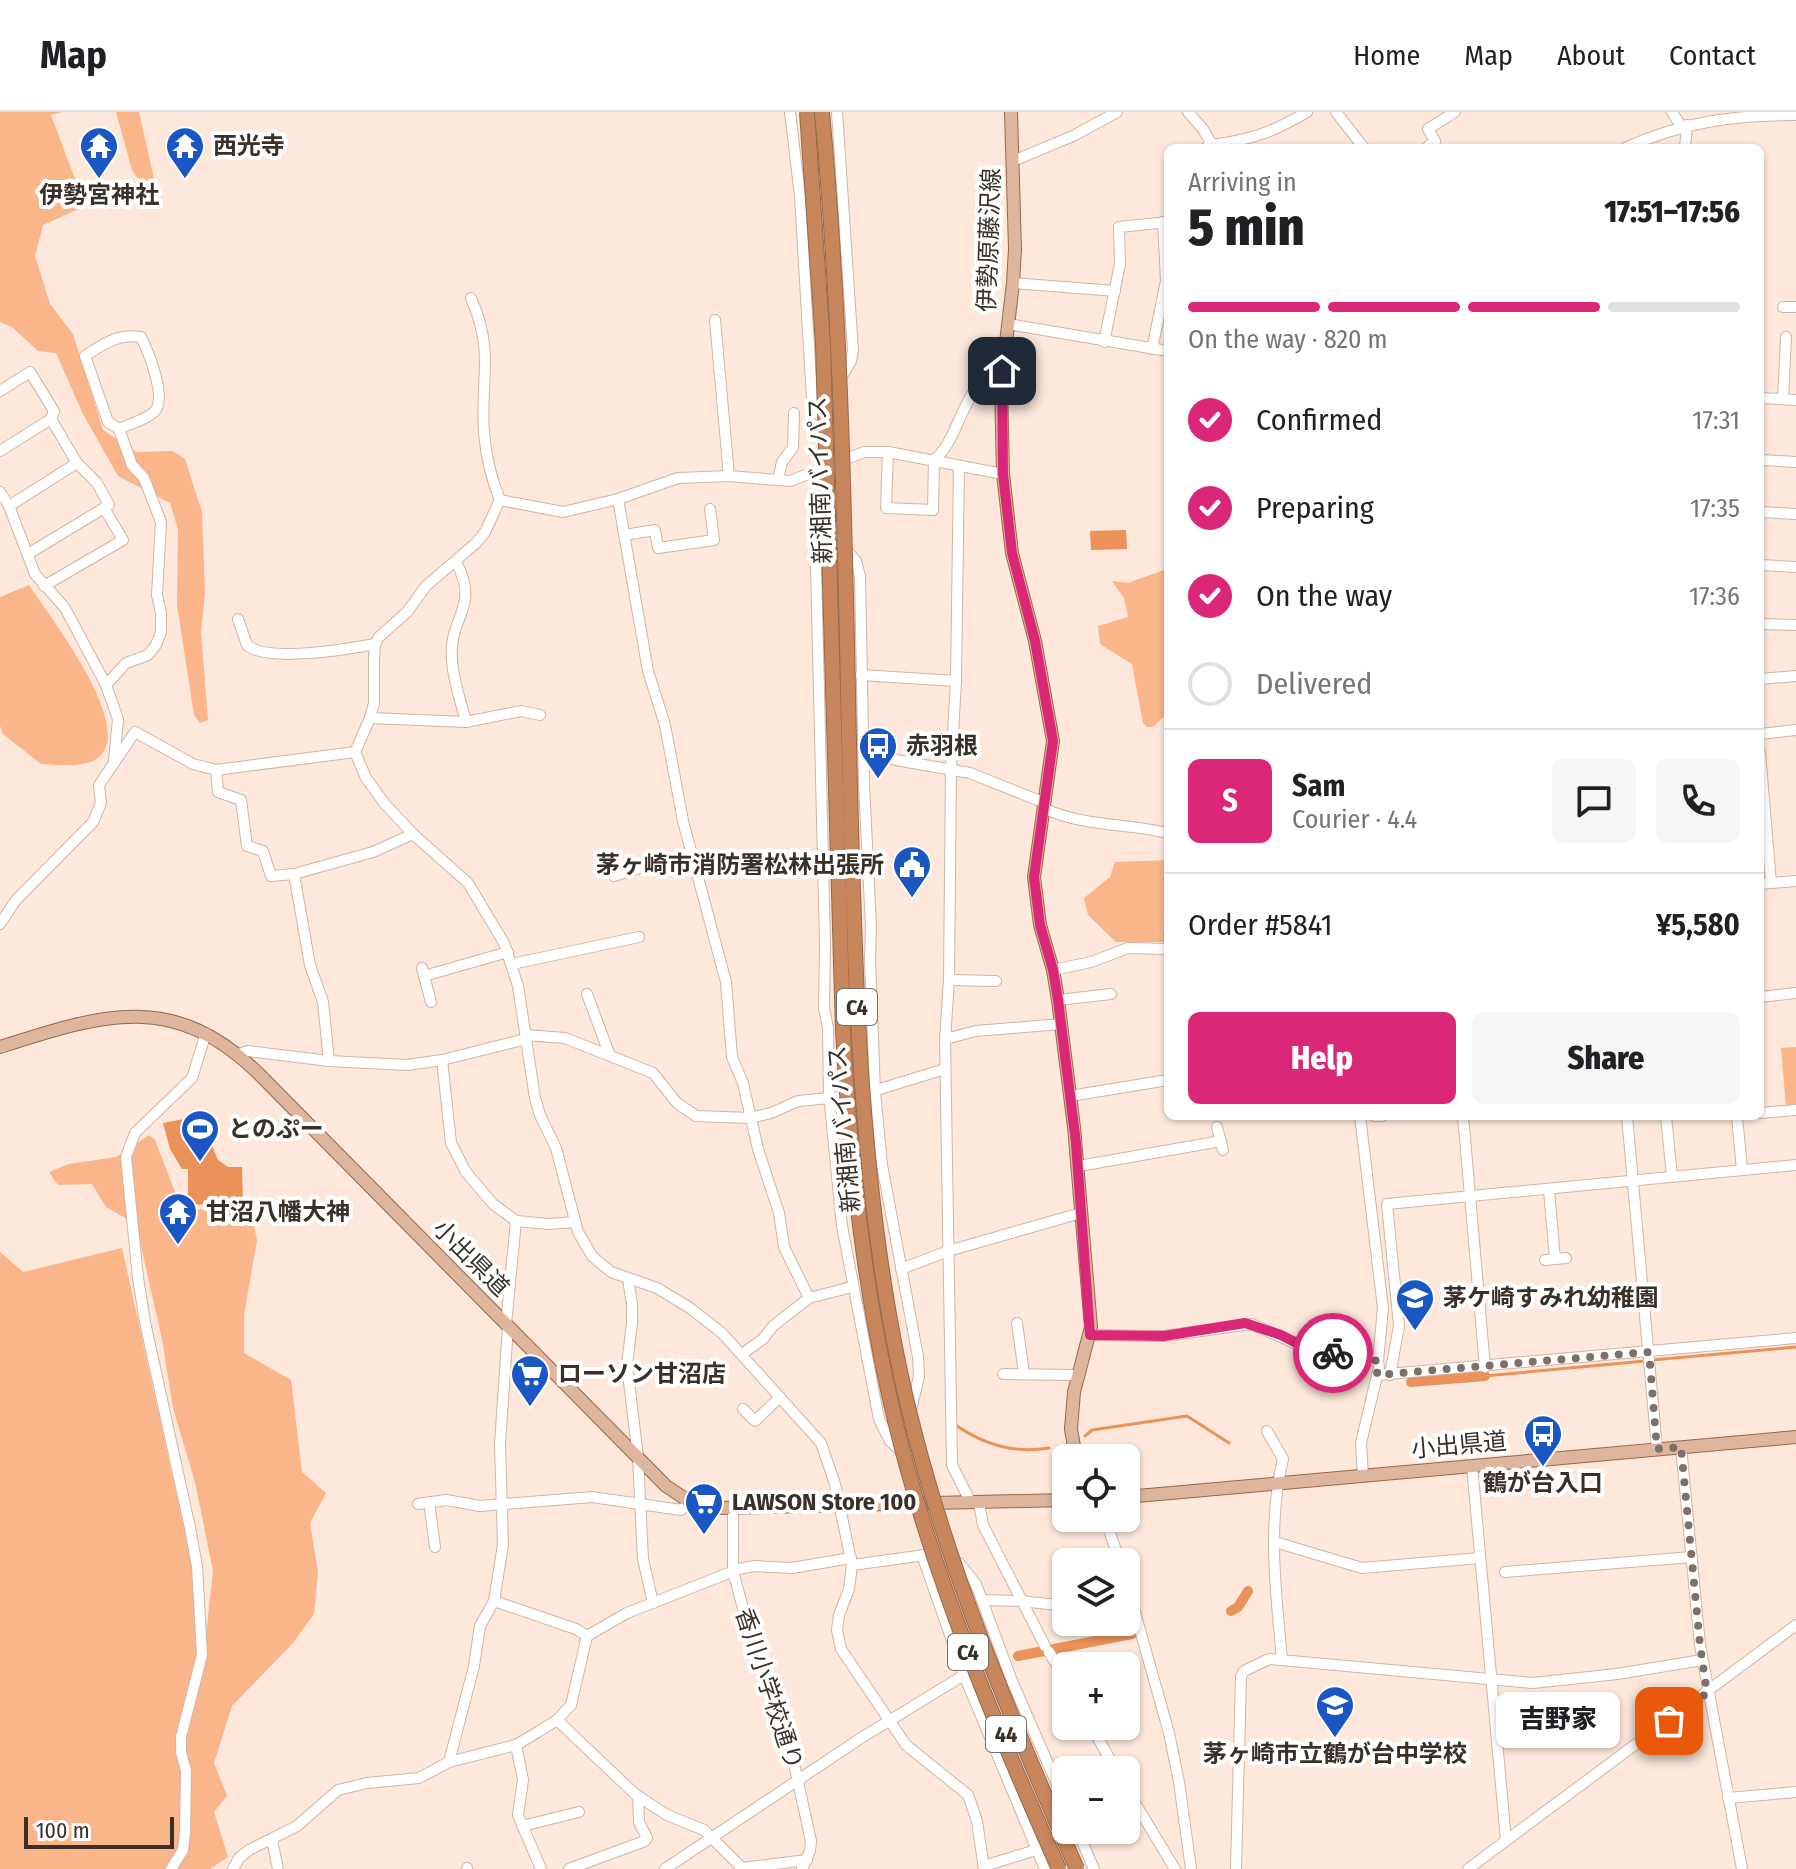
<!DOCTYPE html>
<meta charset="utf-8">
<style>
body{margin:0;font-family:"Fira Sans Condensed","Noto Sans JP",sans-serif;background:#f6f6f6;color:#202124;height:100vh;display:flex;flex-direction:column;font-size:30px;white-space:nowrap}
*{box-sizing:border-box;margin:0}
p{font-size:26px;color:#757577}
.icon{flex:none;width:44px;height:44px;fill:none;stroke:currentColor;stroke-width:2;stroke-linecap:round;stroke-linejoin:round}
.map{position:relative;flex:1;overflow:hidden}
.drawer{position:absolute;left:1164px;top:32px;width:600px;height:976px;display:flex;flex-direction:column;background:#fff;border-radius:12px;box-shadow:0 2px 6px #0004}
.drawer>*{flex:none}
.fabs{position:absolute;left:1052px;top:1332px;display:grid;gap:16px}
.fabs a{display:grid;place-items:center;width:88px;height:88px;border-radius:12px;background:#fff;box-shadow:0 2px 6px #0004;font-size:40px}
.scale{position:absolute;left:24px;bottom:20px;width:150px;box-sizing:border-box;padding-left:8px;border:4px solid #3a302a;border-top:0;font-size:22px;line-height:28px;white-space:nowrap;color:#3a302a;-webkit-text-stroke:6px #fff;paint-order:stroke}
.pin{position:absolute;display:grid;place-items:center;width:68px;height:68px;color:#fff;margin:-34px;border-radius:16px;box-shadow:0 4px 12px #0006}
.courier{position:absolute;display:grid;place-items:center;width:80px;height:80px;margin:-40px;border:6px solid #db2777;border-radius:50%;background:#fff;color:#222;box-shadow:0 2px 10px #0007}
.bubble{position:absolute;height:56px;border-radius:12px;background:#fff;box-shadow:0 2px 6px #0004;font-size:26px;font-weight:800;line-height:56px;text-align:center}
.head em{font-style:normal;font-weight:800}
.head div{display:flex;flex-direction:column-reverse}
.head{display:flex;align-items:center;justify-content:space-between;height:136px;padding:0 24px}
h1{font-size:52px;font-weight:800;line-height:60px}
.bar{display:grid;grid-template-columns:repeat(4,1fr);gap:12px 8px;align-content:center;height:96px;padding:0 24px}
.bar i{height:10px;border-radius:6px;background:#e0e0e0}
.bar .on{background:#db2777}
.bar p{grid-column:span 4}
.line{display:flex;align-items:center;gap:20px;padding:0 24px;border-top:2px solid #e0e0e0}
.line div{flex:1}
.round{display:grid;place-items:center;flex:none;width:84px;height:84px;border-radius:12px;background:#f6f6f6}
ol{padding:0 24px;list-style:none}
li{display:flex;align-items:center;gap:24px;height:88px}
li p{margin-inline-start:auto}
li .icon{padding:8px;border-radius:50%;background:#db2777;color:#fff;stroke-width:4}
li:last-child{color:#757577}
li i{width:44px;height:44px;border:4px solid #e0e0e0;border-radius:50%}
.primary-button{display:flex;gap:16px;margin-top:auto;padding:16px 24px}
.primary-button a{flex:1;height:92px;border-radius:12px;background:#db2777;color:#fff;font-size:32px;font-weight:800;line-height:92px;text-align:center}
.primary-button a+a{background:#f6f6f6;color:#202124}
header{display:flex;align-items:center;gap:48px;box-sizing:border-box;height:112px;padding:0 40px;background:#fff;border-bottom:2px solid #e0e0e0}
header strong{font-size:38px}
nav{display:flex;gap:44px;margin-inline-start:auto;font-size:28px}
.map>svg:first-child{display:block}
</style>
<header>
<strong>Map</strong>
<nav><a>Home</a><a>Map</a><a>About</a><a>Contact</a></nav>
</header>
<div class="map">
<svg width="1796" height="1757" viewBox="0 0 1796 1757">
<rect width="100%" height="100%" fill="#fde8db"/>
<g fill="#fab58b">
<polygon points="0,0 62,0 51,3 85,94 43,113 35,144 50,192 73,222 103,318 136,340 173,339 185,347 202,400 205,481 201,520 208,608 200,611 194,603 177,493 178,417 170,391 118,364 82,300 56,241 38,239 12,215 0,210"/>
<polygon points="116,0 139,0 154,67 141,71 132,58"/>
<polygon points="1164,458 1168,459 1168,601 1153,615 1147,615 1143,611 1132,552 1100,532 1098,514 1128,505 1124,486 1112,469 1128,471"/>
<path d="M29,473C49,504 132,609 101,643C89,657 58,653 41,652L3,622L0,614V485Z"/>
<polygon points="1168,748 1168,830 1116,830 1088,803 1084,786 1110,765 1115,750"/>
<polygon points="1796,935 1796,994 1786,995 1781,936"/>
<polygon points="149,1023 155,1028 182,1098 250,1096 257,1128 244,1203 244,1241 291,1268 302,1360 326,1381 310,1411 318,1460 314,1502 293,1531 232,1594 214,1651 227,1684 214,1700 228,1745 210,1757 0,1757 0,1140 23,1160 122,1136 202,1497 194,1570 202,1558 213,1459 195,1370 173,1296 162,1227 136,1112 106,1095 92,1072 58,1073 49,1060 69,1052 116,1045"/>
</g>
<g fill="#ea925a">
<polygon points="1126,418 1127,437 1091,438 1090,419"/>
<polygon points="200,1004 218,1048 228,1055 242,1055 243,1091 188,1093 188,1057 182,1057 170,1037 163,1011"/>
</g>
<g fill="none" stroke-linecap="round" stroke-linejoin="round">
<g stroke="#ea925a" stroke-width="3">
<polyline points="1652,1248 1796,1235"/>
<polyline points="1485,1264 1645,1249"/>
<path d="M957,1314C985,1333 1015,1342 1049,1336"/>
<polyline points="1085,1324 1092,1318 1187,1304 1229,1331"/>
</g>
<g stroke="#ea925a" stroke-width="10">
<polyline points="1411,1270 1485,1264"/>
<polyline points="1231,1499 1238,1495 1248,1479"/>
<polyline points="1018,1544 1132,1522"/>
</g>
<g stroke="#ceb5a6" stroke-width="12">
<g id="minor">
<path d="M790,0L800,84L812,286C817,309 825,305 835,322L836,426L856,449L860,464L864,672L871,814L870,847L875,980L882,1053L918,1245L919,1264L911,1299"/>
<polyline points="837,0 853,239 851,249 841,266"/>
<polyline points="1188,0 1203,17 1212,33 1205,36"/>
<polyline points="1336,0 1364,36"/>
<polyline points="1672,0 1681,14"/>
<path d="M1212,33C1253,27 1271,21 1307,0"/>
<polyline points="1426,36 1435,29 1428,17 1455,0"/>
<path d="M1625,36C1683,10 1733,3 1796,3"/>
<polyline points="1685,36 1687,13"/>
<polyline points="1013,49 1073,24 1117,0"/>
<polyline points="1013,171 1115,179"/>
<path d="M471,186C495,241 480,267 484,321C486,345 491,366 500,388L485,420L476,431L426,474L407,500L379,525L375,532L374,546V591L370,606L355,640L366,666L385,692L413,722L468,771L504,831L518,874L535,986L540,1003L556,1036L578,1120L592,1144L611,1160L657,1176L690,1196L722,1221L821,1331L835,1372L852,1453L849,1477L839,1503L837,1518L841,1537L906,1633L968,1683L977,1709L984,1757"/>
<polyline points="1783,195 1796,195"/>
<polyline points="715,208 729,364"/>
<polyline points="1008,212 1168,239"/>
<polyline points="1104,230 1120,152 1119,115 1168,110"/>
<polyline points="1152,237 1166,169 1163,110"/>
<polyline points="0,279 30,260 54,299 51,307 77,351 97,371 109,393 104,396 123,428 44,474"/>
<polyline points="1760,286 1796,288"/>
<polyline points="1783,287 1786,225"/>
<polyline points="0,339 51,307"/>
<path d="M888,340L886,396L933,398L934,348C961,327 963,266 1002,259"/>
<polyline points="1760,348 1796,350"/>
<polyline points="959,354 956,569 951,656 949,868 945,927 952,1353 971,1391"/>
<polyline points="778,368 782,350 793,335 794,301"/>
<polyline points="0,380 9,394 35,462 65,496 106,573 118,607 114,649"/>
<polyline points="618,387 648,559 665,613 683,709 726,870 732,945 743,971 758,1037 779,1101 784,1135 809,1186"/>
<polyline points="500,388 563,400 618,387 678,366 729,364 790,369 864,340 888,340 1003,362"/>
<polyline points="9,394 77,351"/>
<polyline points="1760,400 1796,402"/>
<polyline points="625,423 655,418 658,436 714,428 710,397"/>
<polyline points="830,432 816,455 825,833 824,896 828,916 829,983 842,1114 879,1307 890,1329 904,1342"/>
<polyline points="28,442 104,396"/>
<path d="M456,450C481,496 448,504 452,548C453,568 461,590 466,610"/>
<polyline points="1760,453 1796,455"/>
<path d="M238,507L247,533C266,551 349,537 375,532"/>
<polyline points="1760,512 1796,513"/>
<polyline points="861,563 956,569"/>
<polyline points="1760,567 1796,564"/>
<path d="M106,573L126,551L148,543L156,533L161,520V501L157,483L161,410L144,366L132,353L119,317C129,312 146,308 154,300C168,287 148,239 141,225C118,221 104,232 85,244L108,310L119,317"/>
<polyline points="370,606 466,610 521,599 540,603"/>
<polyline points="1760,622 1796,618"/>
<polyline points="864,637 896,648 970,661 1045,691"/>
<polyline points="1760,641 1771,771"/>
<polyline points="216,658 218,680 241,688 247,734 263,739 271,764 294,762 310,853 323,890 329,949"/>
<path d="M1045,697C1086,715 1125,711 1168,721"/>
<polyline points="294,762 373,740 413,722"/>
<polyline points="614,764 692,740"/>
<polyline points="1760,772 1796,769"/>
<polyline points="0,812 16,788 93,710 101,691 99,673 135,620 193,652 216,658 355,640"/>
<polyline points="512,852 639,825"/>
<polyline points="422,856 431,890"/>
<polyline points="1053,858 1091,850 1128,836 1168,837"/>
<polyline points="424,864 508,840"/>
<polyline points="949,868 996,869"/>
<polyline points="587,882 610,944"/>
<polyline points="1760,885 1796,881"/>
<polyline points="1058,888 1111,882"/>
<polyline points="526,923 565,926 653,961 677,991 696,1004 750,1006 771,1001 798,989 851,984"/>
<polyline points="945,927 976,919 1061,912"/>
<polyline points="239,942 248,939 329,949 407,953 442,948 526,927"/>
<polyline points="442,948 451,1031 466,1060 493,1092 516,1109 549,1112 575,1110"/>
<polyline points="870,980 945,957"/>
<polyline points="1070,984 1168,968"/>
<polyline points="1760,1001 1796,998"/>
<polyline points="1360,1004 1383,1196 1378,1249 1379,1255 1361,1331 1363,1364"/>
<polyline points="1374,1004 1382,1004"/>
<polyline points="1463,1004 1485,1255"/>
<polyline points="1627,1004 1657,1337"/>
<polyline points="1666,1004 1672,1065"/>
<polyline points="1737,1004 1742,1058"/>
<polyline points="1217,1015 1223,1038"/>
<polyline points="1079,1054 1221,1029"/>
<polyline points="1549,1078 1555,1147"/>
<polyline points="1545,1148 1566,1146"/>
<polyline points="901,1157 948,1139 1081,1101"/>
<polyline points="628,1167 632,1192 632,1211 627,1253 638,1345 643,1447 653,1491"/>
<polyline points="1017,1211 1024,1261"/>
<polyline points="506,1212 516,1109"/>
<polyline points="1090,1223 1164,1224 1252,1212 1310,1238 1378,1249"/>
<polyline points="742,1242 763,1227 773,1214 809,1186 852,1175"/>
<polyline points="1003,1262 1077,1263"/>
<polyline points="1377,1263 1796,1226"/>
<polyline points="1390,1263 1399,1214 1387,1092 1796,1053"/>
<polyline points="743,1297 755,1309 780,1285"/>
<path d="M1267,1319L1283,1347C1267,1413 1276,1481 1282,1548"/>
<polyline points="1681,1335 1700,1533 1742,1757"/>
<polyline points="1112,1346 1124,1344"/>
<polyline points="1472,1354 1506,1728"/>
<polyline points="429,1390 435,1435"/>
<polyline points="979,1391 983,1413 1045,1534"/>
<polyline points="418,1392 446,1388 480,1394 592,1385 681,1398 690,1390"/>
<polyline points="733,1395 733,1459 744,1500 788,1624 811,1729 810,1739 802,1757"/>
<polyline points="1105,1406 1120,1450"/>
<polyline points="1275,1430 1362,1456 1480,1446"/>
<polyline points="922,1443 964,1563 1045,1757"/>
<polyline points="950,1451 959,1451 976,1472 1012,1569 1066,1693"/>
<polyline points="852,1453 925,1443"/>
<polyline points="1505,1460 1692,1445"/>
<polyline points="1126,1468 1169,1621 1179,1670 1191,1757"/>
<polyline points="982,1488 1021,1489 1066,1494"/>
<polyline points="494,1489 576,1517 587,1524"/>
<polyline points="1049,1540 1066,1570"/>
<polyline points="557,1608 635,1682 667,1703 704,1718 743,1757"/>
<polyline points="1091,1614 1116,1658"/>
<polyline points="516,1633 523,1668 518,1703 541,1757"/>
<polyline points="449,1650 474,1554 480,1514 494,1489 503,1433 500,1332 508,1214"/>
<polyline points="1126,1676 1175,1757"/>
<polyline points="1728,1686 1796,1680"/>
<polyline points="522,1714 579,1700"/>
<polyline points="1077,1718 1094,1757"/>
<polyline points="272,1728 278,1757"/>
<polyline points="984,1754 1036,1738"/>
<polyline points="467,1756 467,1757"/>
<polyline points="742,1756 807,1748"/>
<polyline points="171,1757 183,1738 185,1720 186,1659 181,1640 181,1625 202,1543 197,1454 190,1416 145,1210 138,1166 126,1045 135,1021 192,966 206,921"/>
<polyline points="233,1757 239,1746 249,1738 297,1714 338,1678 367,1671 419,1666 449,1650 516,1633 538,1620 557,1608 571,1593 587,1524 627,1501 739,1457 754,1454 792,1456 851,1446"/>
<polyline points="569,1757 645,1729 647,1726 639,1710 638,1684"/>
<polyline points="665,1757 861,1626 964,1563"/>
<polyline points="1236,1757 1241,1564 1244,1559 1269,1547 1533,1571 1617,1562 1702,1548"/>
<polyline points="1468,1757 1796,1513"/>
</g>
</g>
<g stroke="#96684b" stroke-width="14">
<g id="major">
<polyline points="1011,0 1015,137 1013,171 1001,273 1003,362 1012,441 1035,529 1053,629 1034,765 1040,813 1053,858 1058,888 1074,1015 1091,1215 1074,1280 1071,1317 1076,1346"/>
<path d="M0,935C103,902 174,878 260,963L666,1374L690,1390L717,1396L1066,1388"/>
<polyline points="1126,1385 1796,1325"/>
</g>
</g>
<use href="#minor" stroke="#fff" stroke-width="10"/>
<use href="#major" stroke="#deb69e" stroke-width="12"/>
<g stroke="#96684b" stroke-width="16" stroke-linecap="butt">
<g id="highway-bridge">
<path d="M807,0L823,232L843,919C851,1066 868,1213 907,1355C945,1494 1001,1626 1059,1757"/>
<path d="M822,0C843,224 845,450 850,675C855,864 859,1053 896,1240C932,1421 1003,1589 1077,1757"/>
</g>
</g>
<use href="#highway-bridge" stroke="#c8865d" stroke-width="14"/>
</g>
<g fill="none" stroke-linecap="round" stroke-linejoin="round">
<polyline stroke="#7e7068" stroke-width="8" stroke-dasharray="0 14.4" points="1333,1241 1378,1249 1377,1263 1649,1240 1657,1337 1681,1335 1700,1533 1707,1581 1669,1609"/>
<polyline stroke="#db2777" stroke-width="10" points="1002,259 1003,362 1012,441 1035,529 1053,629 1034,765 1040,813 1053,858 1058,888 1076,1031 1090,1223 1164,1224 1245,1211 1281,1223 1310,1238 1333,1241"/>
</g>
<defs>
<g id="temple-pin" transform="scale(2)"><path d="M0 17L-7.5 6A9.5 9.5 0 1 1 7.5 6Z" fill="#1b57c3" stroke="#fff"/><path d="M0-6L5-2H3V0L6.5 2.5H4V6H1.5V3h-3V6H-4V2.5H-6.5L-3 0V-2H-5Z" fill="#fff"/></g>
<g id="bus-pin" transform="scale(2)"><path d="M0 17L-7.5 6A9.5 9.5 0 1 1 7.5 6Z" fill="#1b57c3" stroke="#fff"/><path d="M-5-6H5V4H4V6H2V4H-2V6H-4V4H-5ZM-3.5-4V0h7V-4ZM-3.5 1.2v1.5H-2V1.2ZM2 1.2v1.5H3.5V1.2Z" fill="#fff"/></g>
<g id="civic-pin" transform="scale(2)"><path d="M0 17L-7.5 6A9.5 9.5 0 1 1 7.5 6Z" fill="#1b57c3" stroke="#fff"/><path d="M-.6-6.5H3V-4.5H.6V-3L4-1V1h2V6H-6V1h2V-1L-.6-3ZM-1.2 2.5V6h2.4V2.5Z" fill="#fff"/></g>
<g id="stadium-pin" transform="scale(2)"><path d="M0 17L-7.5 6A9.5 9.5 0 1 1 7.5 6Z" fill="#1b57c3" stroke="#fff"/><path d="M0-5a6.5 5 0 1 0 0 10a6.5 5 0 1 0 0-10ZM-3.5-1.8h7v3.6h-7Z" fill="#fff"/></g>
<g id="school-pin" transform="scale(2)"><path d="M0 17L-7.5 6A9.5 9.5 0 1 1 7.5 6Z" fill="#1b57c3" stroke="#fff"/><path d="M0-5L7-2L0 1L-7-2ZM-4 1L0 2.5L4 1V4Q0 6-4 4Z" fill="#fff"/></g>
<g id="supermarket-pin" transform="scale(2)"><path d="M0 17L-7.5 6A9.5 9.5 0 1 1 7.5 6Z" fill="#1b57c3" stroke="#fff"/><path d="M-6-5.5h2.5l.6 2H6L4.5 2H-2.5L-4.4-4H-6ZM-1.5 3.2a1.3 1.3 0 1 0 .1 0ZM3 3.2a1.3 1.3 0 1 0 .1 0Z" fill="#fff"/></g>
</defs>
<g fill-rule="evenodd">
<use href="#temple-pin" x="99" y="34"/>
<use href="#temple-pin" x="185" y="34"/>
<use href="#bus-pin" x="878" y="634"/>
<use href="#civic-pin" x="912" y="753"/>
<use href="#stadium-pin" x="200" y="1017"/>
<use href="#temple-pin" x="178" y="1100"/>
<use href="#school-pin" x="1415" y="1186"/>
<use href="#supermarket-pin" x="530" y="1262"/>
<use href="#bus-pin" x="1543" y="1322"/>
<use href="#supermarket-pin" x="704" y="1390"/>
<use href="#school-pin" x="1335" y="1593"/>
</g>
<g text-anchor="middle" stroke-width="8" stroke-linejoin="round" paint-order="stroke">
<g fill="#fff" stroke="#756e6a" stroke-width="2">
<rect x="837" y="877" width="40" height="36" rx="6"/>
<rect x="948" y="1522" width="40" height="36" rx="6"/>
<rect x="986" y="1604" width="40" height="36" rx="6"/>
</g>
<g font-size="22" font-weight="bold" fill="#3a302a">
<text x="857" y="903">C4</text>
<text x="968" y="1548">C4</text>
<text x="1006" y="1630">44</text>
</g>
<g font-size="24" font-weight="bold" fill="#3a302a" stroke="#fff" text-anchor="start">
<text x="213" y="42">西光寺</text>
<text x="99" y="91" text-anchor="middle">伊勢宮神社</text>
<text x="906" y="642">赤羽根</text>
<text x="884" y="761" text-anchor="end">茅ヶ崎市消防署松林出張所</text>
<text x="228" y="1025">とのぷー</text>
<text x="206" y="1108">甘沼八幡大神</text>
<text x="1443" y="1194">茅ケ崎すみれ幼稚園</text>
<text x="558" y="1270">ローソン甘沼店</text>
<text x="1543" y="1379" text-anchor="middle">鶴が台入口</text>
<text x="732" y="1398">LAWSON Store 100</text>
<text x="1335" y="1650" text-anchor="middle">茅ヶ崎市立鶴が台中学校</text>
</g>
<g font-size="24" fill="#3a302a" stroke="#fff">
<text transform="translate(989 128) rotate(-88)" y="8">伊勢原藤沢線</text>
<text transform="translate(820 368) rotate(-92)" y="8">新湘南バイパス</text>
<text transform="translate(844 1017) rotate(-95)" y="8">新湘南バイパス</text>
<text transform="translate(471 1146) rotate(45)" y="8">小出県道</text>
<text transform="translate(1459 1333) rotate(-5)" y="8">小出県道</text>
<text transform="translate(769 1577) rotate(72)" y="8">香川小学校通り</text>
</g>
</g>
</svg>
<div class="fabs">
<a><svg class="icon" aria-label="locate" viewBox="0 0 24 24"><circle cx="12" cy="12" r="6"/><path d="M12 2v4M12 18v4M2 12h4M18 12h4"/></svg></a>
<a><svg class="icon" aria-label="layers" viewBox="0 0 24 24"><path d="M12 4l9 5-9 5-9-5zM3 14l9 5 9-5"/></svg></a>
<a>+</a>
<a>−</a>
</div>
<div class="scale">100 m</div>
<div class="pin" style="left:1669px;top:1609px;background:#ea580c"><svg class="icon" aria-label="bag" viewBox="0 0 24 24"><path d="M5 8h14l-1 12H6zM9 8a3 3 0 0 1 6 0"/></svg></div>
<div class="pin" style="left:1002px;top:259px;background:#1f2937"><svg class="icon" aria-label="home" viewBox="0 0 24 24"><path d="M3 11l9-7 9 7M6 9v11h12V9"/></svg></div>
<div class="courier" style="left:1333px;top:1241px"><svg class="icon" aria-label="bike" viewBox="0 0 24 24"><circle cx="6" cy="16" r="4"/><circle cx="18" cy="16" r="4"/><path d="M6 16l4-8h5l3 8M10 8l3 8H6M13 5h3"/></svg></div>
<div class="bubble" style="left:1496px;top:1580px;width:124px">吉野家</div>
<section class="drawer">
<div class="head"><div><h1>5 min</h1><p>Arriving in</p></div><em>17:51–17:56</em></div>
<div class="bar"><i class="on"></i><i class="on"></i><i class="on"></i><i></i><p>On the way · 820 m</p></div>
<ol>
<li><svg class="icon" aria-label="check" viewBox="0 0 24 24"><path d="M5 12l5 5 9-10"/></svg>Confirmed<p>17:31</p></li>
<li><svg class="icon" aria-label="check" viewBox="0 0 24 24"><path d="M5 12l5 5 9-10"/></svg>Preparing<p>17:35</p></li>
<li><svg class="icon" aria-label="check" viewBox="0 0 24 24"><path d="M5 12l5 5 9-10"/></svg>On the way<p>17:36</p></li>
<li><i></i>Delivered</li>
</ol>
<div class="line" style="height:144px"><b class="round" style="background:#db2777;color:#fff">S</b><div><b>Sam</b><p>Courier · 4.4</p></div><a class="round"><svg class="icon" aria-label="chat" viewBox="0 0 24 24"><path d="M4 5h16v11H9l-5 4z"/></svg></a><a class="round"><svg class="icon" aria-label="phone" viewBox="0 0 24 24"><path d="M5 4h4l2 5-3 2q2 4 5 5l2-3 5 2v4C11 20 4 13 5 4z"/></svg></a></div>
<div class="line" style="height:104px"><div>Order #5841</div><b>¥5,580</b></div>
<div class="primary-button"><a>Help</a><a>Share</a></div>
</section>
</div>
